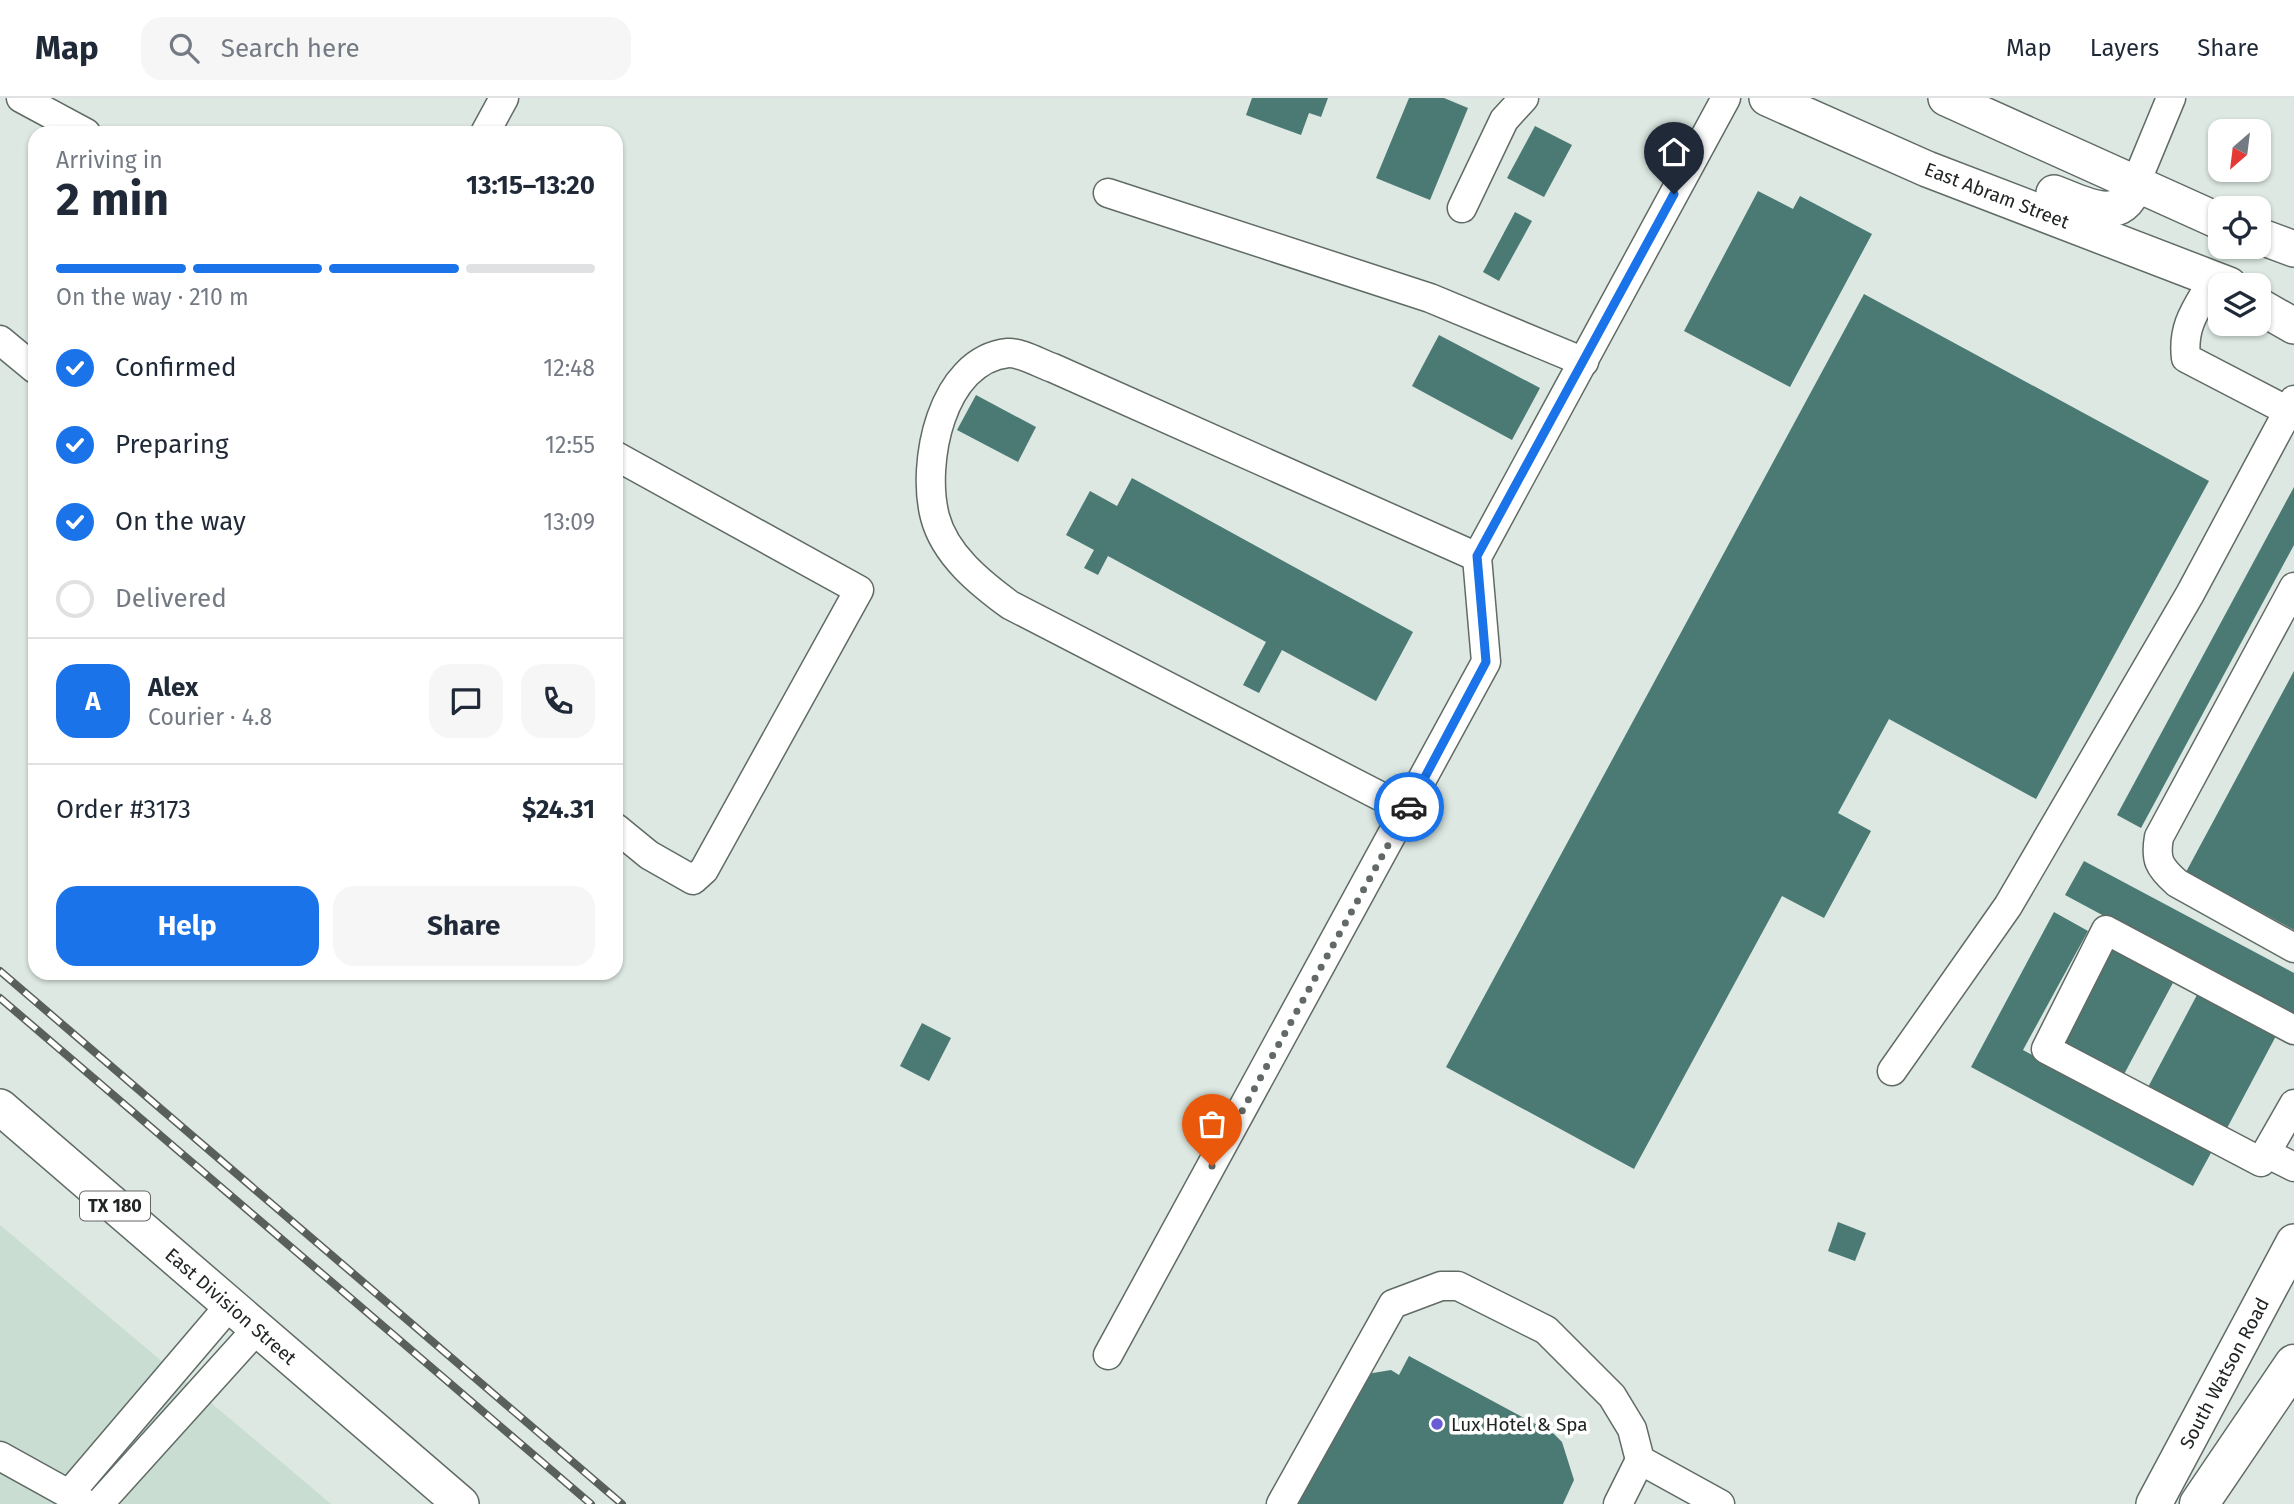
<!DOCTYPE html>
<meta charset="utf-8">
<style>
body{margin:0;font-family:"Fira Sans",sans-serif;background:#f6f6f7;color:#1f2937;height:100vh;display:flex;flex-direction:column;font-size:26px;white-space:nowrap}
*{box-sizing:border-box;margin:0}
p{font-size:23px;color:#747a83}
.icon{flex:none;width:38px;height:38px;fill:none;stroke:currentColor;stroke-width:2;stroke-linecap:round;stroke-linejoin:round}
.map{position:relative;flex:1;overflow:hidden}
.drawer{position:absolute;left:28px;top:28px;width:595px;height:854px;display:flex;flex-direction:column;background:#fff;border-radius:21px;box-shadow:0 2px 5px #0004}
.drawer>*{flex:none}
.needle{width:46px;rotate:208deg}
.tools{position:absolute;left:2208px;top:21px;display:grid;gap:14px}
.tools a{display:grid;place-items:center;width:63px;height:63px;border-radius:14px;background:#fff;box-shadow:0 2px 5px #0004;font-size:35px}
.pin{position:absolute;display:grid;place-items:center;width:60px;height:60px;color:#fff;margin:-72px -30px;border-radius:50% 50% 50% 0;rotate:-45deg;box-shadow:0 0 7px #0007}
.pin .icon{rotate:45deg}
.courier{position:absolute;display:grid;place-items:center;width:70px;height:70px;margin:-35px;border:5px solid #1a73e8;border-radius:50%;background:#fff;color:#222;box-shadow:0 2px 9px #0007}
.head em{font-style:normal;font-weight:700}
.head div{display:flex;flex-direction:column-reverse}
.head{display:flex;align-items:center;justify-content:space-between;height:119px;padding:0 28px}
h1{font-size:46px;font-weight:700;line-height:52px}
.bar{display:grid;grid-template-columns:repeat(4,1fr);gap:10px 7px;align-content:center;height:84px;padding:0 28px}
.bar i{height:9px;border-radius:5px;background:#e0e1e3}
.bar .on{background:#1a73e8}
.bar p{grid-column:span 4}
.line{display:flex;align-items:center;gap:18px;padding:0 28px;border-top:2px solid #e0e1e3}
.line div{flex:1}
.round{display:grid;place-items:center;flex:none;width:74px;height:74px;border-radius:21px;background:#f6f6f7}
ol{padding:0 28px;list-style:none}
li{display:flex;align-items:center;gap:21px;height:77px}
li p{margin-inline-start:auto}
li .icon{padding:7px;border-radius:50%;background:#1a73e8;color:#fff;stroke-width:4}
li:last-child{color:#747a83}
li i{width:38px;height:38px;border:4px solid #e0e1e3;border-radius:50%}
.action{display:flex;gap:14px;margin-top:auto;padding:14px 28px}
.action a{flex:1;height:80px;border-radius:21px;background:#1a73e8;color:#fff;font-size:28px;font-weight:700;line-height:80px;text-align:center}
.action a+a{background:#f6f6f7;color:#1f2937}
header{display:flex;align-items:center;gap:42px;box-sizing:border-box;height:98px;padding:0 35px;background:#fff;border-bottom:2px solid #e0e1e3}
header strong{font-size:33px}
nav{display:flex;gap:38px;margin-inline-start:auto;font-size:24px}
.search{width:490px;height:63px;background:#f6f6f7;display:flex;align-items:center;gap:18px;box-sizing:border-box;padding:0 24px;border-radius:21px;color:#747a83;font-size:26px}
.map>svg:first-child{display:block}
</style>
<header>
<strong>Map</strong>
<div class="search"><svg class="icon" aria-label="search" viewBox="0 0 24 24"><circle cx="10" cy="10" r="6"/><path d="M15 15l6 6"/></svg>Search here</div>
<nav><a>Map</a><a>Layers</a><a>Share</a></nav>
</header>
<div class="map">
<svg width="2294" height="1406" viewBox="0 0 2294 1406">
<rect width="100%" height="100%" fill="#dce8e1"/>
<polygon fill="#c9ddd2" points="0,1127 331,1406 0,1406"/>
<g fill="#4b7973">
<polygon points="1252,0 1328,0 1321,19 1309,15 1301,37 1246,17"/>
<polygon points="1409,0 1444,0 1468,10 1430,102 1376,80"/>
<polygon points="1535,28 1572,47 1544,99 1507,80"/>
<polygon points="1758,93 1793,111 1800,98 1872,136 1790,289 1684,233"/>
<polygon points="1515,114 1532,123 1499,183 1483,174"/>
<polygon points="1864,196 2209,383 2036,701 1889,621 1838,715 1871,733 1824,820 1782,798 1634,1071 1446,969"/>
<polygon points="1439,237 1540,290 1512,342 1412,288"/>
<polygon points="976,297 1036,329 1018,364 957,332"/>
<polygon points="1132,380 1413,534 1376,603 1282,552 1259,595 1243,587 1266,544 1108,458 1098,477 1084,470 1094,452 1066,437 1090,393 1117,408"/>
<polygon points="2294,389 2294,447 2141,730 2117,717"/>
<polygon points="2294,573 2294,832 2186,774"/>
<polygon points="2084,763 2294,875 2294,920 2065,797"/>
<polygon points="2054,814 2088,833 2023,952 2212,1053 2193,1088 1971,969"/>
<polygon points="2111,847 2175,881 2122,980 2058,946"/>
<polygon points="2198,895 2277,936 2225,1034 2146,993"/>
<polygon points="922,925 951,940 929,983 900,968"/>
<polygon points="1838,1124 1866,1135 1855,1163 1828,1153"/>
<polygon points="1409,1258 1554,1336 1562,1344 1574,1382 1563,1406 1294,1406 1367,1276 1391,1272 1399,1277"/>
</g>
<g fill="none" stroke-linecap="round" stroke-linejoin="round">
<g stroke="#606b65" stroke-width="31">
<g id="minor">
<polyline points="21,0 86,35"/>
<polyline points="485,35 504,0"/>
<polyline points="2135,87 2171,0"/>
<polyline points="1108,95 1430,200 1584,264"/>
<polyline points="1462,110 1504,22 1524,0"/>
<path d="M2213,182C2197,210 2182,227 2186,260L2288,313"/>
<polyline points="0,242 35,271"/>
<polyline points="616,358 859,492 704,772 693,782 649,757 616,730"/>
<path d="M2294,489L2159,739C2155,762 2159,769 2177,785L2294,850"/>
<path d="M1407,712L1010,507C980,485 945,457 935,419C921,366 941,262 1008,255C1020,254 1041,266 1053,270L1477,459"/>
<polyline points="1892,973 2008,808 2190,496 2294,302"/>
<polyline points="2294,1006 2266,1055 2294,1069"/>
<polyline points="2266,1055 2261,1064 2046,951 2106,832 2294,932"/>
<polyline points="1108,1257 1486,564 1477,459 1726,0"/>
<polyline points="0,1358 83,1404"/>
<polyline points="69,1396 230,1207"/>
<polyline points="99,1406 257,1231"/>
<polyline points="1281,1406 1393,1206 1441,1188 1458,1188 1546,1232 1612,1298 1632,1331 1640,1362 1720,1406"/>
<polyline points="1618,1406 1640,1362"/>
</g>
</g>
<g stroke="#606b65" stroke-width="38">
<g id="major">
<polyline points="1767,0 1927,71 2229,187"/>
<polyline points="1946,0 2221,124"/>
<path d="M2054,95C2084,106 2120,129 2135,87"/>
<polyline points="2259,138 2294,151"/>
<polyline points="2259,208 2294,228"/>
<polyline points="0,1009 461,1406"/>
<polyline points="2154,1406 2294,1144"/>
</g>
</g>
<g stroke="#606b65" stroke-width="41">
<polyline id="highway" points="2199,1406 2294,1266"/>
</g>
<use href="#minor" stroke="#fff" stroke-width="28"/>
<use href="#major" stroke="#fff" stroke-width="35"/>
<use href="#highway" stroke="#fff" stroke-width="38"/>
<g stroke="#59605c" stroke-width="8">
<g id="rail">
<polyline points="0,873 622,1406"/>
<polyline points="0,900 591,1406"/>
</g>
</g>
<use href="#rail" stroke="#fff" stroke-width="5" stroke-dasharray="16" stroke-linecap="butt"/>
</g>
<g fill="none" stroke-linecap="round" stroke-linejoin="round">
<polyline stroke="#626966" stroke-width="7" stroke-dasharray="0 12.6" points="1212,1068 1409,709"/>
<polyline stroke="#1a73e8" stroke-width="9" points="1409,709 1486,564 1477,458 1674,96"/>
</g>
<circle fill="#685dd7" stroke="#fff" stroke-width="2.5" cx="1437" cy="1326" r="7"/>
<g text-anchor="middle" stroke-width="7" stroke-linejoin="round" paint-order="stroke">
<rect fill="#fff" stroke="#646665" stroke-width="2" x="80" y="1093.5" width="70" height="29" rx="5"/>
<g font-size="18" font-weight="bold" fill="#212523">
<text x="115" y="1114">TX 180</text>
</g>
<g font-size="19" fill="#212523" stroke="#fff">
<text transform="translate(1997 97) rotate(21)" y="7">East Abram Street</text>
<text transform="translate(231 1208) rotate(41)" y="7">East Division Street</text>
<text transform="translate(2224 1275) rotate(-62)" y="7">South Watson Road</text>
</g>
<g font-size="19" fill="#212523" stroke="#fff" text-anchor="start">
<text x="1451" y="1333">Lux Hotel &amp; Spa</text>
</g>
</g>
</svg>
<div class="tools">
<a><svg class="needle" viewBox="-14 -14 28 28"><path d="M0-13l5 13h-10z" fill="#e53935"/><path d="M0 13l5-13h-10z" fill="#747a83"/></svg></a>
<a><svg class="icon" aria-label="locate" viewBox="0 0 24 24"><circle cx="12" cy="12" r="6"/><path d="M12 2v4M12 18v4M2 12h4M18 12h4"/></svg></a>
<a><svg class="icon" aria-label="layers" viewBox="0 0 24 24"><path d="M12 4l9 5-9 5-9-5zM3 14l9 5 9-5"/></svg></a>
</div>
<div class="pin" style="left:1212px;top:1068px;background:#ea580c"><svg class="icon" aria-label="bag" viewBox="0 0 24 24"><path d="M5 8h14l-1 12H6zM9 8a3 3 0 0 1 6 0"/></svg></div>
<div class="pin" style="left:1674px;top:96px;background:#1f2937"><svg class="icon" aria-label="home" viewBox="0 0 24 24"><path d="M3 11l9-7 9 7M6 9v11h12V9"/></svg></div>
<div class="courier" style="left:1409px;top:709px"><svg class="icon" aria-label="car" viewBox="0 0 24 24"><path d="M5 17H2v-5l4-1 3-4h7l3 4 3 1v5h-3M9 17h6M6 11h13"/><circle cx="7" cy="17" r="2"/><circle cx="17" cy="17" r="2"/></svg></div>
<section class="drawer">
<div class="head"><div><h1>2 min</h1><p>Arriving in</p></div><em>13:15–13:20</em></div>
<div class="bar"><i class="on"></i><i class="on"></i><i class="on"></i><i></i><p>On the way · 210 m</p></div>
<ol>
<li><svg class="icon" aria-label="check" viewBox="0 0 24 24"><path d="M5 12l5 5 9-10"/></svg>Confirmed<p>12:48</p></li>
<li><svg class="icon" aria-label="check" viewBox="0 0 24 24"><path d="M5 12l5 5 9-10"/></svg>Preparing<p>12:55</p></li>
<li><svg class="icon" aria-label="check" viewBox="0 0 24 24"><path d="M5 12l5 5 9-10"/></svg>On the way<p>13:09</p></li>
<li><i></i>Delivered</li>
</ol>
<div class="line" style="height:126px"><b class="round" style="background:#1a73e8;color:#fff">A</b><div><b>Alex</b><p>Courier · 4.8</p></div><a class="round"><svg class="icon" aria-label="chat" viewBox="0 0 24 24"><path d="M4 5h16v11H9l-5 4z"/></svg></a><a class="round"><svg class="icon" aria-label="phone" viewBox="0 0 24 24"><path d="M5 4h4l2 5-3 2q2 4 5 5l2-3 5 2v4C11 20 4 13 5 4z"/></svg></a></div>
<div class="line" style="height:91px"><div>Order #3173</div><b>$24.31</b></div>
<div class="action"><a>Help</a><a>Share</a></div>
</section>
</div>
